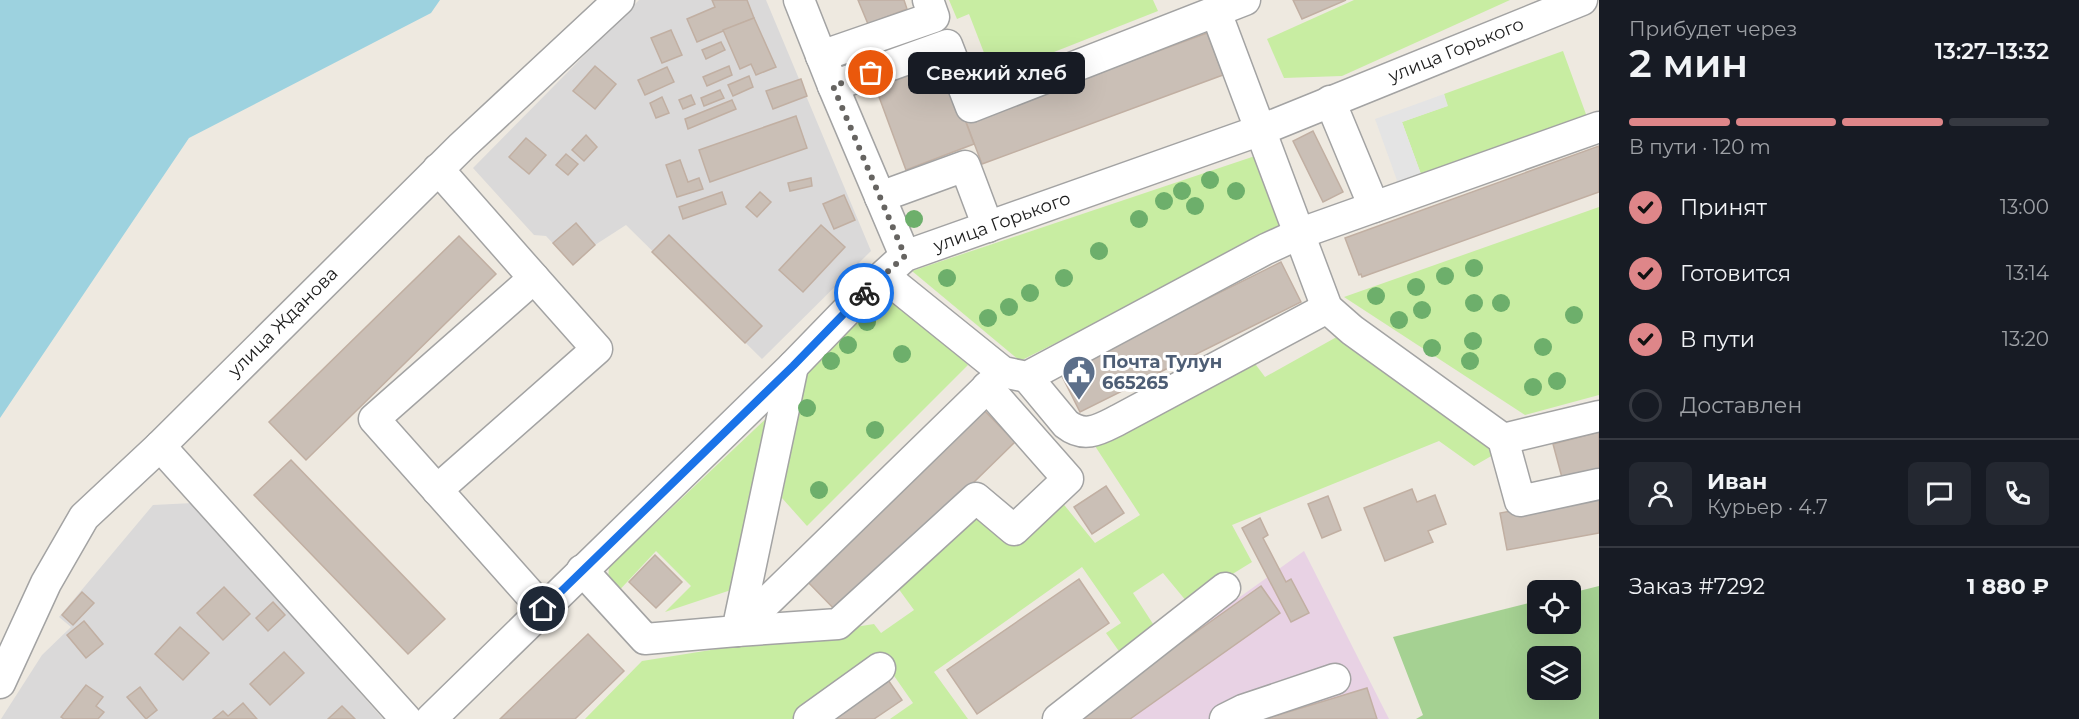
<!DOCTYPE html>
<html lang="ru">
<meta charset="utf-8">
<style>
body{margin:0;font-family:Montserrat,sans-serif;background:#242831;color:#f1f3f6;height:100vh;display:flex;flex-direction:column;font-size:22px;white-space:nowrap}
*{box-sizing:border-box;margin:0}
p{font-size:20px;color:#9ea1a6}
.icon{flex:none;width:33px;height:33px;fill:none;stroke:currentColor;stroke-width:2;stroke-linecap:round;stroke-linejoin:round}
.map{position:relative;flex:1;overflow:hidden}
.side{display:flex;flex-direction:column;background:#171b24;width:480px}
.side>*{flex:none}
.tools{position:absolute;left:1527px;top:580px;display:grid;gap:12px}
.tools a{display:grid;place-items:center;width:54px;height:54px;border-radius:9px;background:#171b24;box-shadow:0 6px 24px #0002;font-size:30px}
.pin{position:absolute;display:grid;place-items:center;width:51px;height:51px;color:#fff;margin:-26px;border:3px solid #fff;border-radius:50%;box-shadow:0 2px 6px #0007}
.courier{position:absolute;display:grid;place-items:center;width:60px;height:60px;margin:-30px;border:4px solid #1a73e8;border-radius:50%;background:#fff;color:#222;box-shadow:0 2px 8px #0007}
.bubble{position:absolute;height:42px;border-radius:9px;background:#171b24;box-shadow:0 6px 24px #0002;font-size:20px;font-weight:600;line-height:42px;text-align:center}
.summary em{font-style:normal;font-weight:600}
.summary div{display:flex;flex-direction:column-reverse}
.summary{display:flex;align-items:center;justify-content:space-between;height:102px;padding:0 30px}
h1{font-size:39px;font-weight:600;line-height:45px}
.bar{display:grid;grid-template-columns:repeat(4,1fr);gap:9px 6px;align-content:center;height:72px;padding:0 30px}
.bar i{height:8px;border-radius:4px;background:#363941}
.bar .active{background:#de8689}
.bar p{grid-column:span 4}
.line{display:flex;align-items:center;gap:15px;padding:0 30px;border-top:2px solid #363941}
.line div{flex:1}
.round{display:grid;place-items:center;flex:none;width:63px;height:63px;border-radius:9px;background:#242831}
ol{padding:0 30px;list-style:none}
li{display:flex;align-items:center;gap:18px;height:66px}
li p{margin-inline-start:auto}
li .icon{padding:6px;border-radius:50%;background:#de8689;color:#111;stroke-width:4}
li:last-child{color:#9ea1a6}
li i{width:33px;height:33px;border:3px solid #363941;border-radius:50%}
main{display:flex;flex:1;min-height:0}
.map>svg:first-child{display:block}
</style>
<main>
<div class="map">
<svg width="1599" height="719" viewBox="0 0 1599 719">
<rect width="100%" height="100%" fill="#eee9e0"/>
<g fill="#dad9d9">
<polygon points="639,0 766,0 871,251 762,359 626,225 595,245 573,265 546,236 534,235 473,168"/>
<polygon points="193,503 383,719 1,719 42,655 71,627 59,617 153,505"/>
</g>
<polygon fill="#e8d2e4" points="1304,551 1389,719 1069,719"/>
<g fill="#c8eda2">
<polygon points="949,0 1153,0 1158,11 993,76 969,14 957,19"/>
<polygon points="1354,0 1510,0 1342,76 1284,78 1267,39"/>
<polygon points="1563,51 1587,117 1422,177 1402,122 1447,106 1444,94"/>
<polygon points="1255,156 1288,226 1020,361 912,271"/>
<polygon points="1599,207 1599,395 1525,415 1344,297"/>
<polygon points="887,293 968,365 807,526 782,498 805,375"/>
<polygon points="1342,334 1500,451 1474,466 1439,441 1232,525 1252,562 1187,602 1163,573 1133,593 1155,627 1121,654 1106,633 1121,623 1082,567 934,672 968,719 890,719 913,703 883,660 793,719 585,719 642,661 874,624 881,633 914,610 895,584 977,510 1014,543 1061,501 1095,543 1140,515 1095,446 1253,361 1265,377"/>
<polygon points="771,414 734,589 665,612 691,586 656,551 614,596 608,580 609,567"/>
</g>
<path fill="#a5d192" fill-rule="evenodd" d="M1599,586V719H1416L1423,715L1393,637L1537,601L1538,624H1570L1571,593ZM1538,657H1570V690H1538Z"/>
<polygon fill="#e4e4e4" points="1444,94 1448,106 1402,122 1422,177 1399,186 1375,119"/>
<polygon fill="#9dd2df" points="0,0 440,0 431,13 189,138 0,418"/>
<g fill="#cabfb6" stroke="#c1afa2" stroke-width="1.5">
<polygon points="712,0 747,0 754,18 697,42 687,19 715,7"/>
<polygon points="858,0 904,0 907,9 868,24"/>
<polygon points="1293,0 1346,0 1302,19"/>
<polygon points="754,18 776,67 756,75 751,64 740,69 723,30"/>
<polygon points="671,30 682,55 662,63 651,38"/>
<polygon points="1207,33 1223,75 982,164 966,122"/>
<polygon points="721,42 725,50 706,59 702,50"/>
<polygon points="595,66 616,84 595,109 573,91"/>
<polygon points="729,66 732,75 707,86 703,77"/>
<polygon points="667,67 674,82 645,95 638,80"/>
<polygon points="912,73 917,85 948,74 974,144 906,170 875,86"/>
<polygon points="749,76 753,87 733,96 728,85"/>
<polygon points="801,79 807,96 773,109 766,91"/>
<polygon points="720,90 724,98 704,106 701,98"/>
<polygon points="691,95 695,104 683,109 679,100"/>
<polygon points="662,97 669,113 656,118 650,103"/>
<polygon points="732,100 736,109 688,129 685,119"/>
<polygon points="796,116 807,148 710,182 699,150"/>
<polygon points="1313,131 1343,192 1323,202 1293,141"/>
<polygon points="586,135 597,147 584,161 572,150"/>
<polygon points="526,138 546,155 529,174 509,157"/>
<polygon points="1599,146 1599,192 1362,277 1361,274 1359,275 1345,238"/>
<polygon points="566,154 578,164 568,175 556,165"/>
<polygon points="680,160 688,182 699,178 703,189 677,197 666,165"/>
<polygon points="811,178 812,186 790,191 788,183"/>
<polygon points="722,192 726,204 683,219 679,207"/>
<polygon points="760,192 771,202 757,217 746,207"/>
<polygon points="844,195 855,220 834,229 823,204"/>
<polygon points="576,223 595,245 573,265 553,243"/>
<polygon points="821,225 845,247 803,292 779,270"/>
<polygon points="669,235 762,326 745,343 652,252"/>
<polygon points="459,236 496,274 306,460 269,422"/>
<polygon points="1281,262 1301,302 1080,412 1060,372"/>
<polygon points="981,407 1015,442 839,614 805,579"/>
<polygon points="1599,432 1599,476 1564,485 1553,444"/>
<polygon points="291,460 445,619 408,654 254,495"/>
<polygon points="1106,486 1124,513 1092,534 1074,507"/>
<polygon points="1412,489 1417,502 1435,495 1446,524 1428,531 1433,542 1385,561 1364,508"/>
<polygon points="1599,495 1599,533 1507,550 1500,513"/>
<polygon points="1328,496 1341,530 1322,538 1308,504"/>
<polygon points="1260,518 1268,535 1263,538 1286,582 1291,579 1309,613 1291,622 1242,528"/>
<polygon points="655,555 682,582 656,608 629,582"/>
<polygon points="1079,579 1109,623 977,714 947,670"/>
<polygon points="1261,586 1280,613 1130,719 1073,719"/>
<polygon points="224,587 250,614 223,640 197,613"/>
<polygon points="82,592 94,603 73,625 62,615"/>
<polygon points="273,602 285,615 268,631 256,618"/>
<polygon points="84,621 103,644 86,658 67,635"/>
<polygon points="180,627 209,653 183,680 155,654"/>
<polygon points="588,634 624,671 575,719 500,719"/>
<polygon points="284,652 304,673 270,705 250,684"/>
<polygon points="886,677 902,700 874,719 826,719"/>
<polygon points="86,685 103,697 96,706 104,712 98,719 64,719 61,717"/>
<polygon points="140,687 157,710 146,719 127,697"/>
<polygon points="1367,688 1377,719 1265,719"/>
<polygon points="243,703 257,719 213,719 223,711 228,716"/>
<polygon points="342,706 355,719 328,719"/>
</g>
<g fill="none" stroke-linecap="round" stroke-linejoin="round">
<g stroke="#a3a3a3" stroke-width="33">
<g id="minor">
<polyline points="799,0 833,86 905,256"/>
<polyline points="1216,12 1327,308 1352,330 1503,439 1520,501 1599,484"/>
<polyline points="821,56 934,17 928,0"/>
<polyline points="833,86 947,45 971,107 1245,0"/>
<polyline points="1330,101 1374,207"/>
<polyline points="438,169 534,278 374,419 543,609"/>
<polyline points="880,197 965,166 988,227"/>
<polyline points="884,276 1003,372 1027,377 1266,249 1301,233 1599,127"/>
<path d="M1027,377L1066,424C1085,439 1100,429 1118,420L1327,308"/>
<polyline points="1503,439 1599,416"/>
<polyline points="160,446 406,719"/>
<polyline points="437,490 597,349 534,278"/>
<polyline points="582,570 645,639 737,631 793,366"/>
<polyline points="737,631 838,624 976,498 1014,530 1068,479 987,387"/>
<polyline points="737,631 1002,373"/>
<polyline points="0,683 46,583 84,517 160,446 462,146 619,0"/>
<polyline points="431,719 793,366 861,296 905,256 1261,130 1582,0"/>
<polyline points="809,719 880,668"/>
<polyline points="1058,719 1225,588"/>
<polyline points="1225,719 1243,710 1335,679"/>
</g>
</g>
<use href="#minor" stroke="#fff" stroke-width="30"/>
</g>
<g fill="#6daf6b">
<circle cx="1210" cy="180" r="9"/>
<circle cx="1182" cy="191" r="9"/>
<circle cx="1236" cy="191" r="9"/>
<circle cx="1164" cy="201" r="9"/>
<circle cx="1195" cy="206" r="9"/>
<circle cx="914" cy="219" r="9"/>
<circle cx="1139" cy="219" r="9"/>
<circle cx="1099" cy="251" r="9"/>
<circle cx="1474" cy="268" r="9"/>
<circle cx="1445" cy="276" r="9"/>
<circle cx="947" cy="278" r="9"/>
<circle cx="1064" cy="278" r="9"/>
<circle cx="1416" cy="287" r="9"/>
<circle cx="1030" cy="293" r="9"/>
<circle cx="1376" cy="296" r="9"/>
<circle cx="1474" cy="303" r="9"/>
<circle cx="1501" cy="303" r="9"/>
<circle cx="1009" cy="307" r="9"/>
<circle cx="1422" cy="310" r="9"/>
<circle cx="1574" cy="315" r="9"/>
<circle cx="988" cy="318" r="9"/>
<circle cx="1399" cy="320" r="9"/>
<circle cx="867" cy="322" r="9"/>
<circle cx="1473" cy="341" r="9"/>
<circle cx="848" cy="345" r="9"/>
<circle cx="1543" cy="347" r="9"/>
<circle cx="1432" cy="348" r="9"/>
<circle cx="902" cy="354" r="9"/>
<circle cx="831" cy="361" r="9"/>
<circle cx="1470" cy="361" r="9"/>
<circle cx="1557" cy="381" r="9"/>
<circle cx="1533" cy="387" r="9"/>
<circle cx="807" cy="408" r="9"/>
<circle cx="875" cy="430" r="9"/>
<circle cx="819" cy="490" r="9"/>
</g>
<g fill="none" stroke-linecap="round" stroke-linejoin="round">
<polyline stroke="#666461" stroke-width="6" stroke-dasharray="0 10.8" points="864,293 905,256 833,86 871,73"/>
<polyline stroke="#1a73e8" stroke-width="8" points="543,609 793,366 864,293"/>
</g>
<defs>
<g id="civic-pin" transform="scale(1.725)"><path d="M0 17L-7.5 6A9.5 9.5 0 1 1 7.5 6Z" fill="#5c6f8a" stroke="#fff"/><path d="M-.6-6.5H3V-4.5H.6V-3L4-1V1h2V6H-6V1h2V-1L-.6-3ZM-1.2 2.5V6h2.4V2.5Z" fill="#fff"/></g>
</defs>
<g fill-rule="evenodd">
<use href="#civic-pin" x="1079" y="372"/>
</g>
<g text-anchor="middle" stroke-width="6" stroke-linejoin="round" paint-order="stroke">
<g font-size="18" fill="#1c1c1c" stroke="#fff">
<text transform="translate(1456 50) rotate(-22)" y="6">улица Горького</text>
<text transform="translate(1002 222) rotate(-20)" y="6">улица Горького</text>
<text transform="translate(283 322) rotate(-45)" y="6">улица Жданова</text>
</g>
<g font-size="18" font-weight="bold" fill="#4e5e75" stroke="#fff" text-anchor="start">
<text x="1102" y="368">Почта Тулун<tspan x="1102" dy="21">665265</tspan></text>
</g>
</g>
</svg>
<div class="tools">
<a><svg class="icon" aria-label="locate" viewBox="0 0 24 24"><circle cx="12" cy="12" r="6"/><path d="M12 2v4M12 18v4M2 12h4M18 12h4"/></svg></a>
<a><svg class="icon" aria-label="layers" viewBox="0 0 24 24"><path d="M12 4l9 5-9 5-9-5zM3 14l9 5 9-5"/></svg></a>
</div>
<div class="pin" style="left:871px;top:73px;background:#ea580c"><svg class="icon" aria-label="bag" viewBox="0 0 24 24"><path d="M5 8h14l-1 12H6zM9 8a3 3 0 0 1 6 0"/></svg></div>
<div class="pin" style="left:543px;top:609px;background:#1f2937"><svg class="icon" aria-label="home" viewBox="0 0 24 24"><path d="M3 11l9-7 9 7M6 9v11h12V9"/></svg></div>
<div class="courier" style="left:864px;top:293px"><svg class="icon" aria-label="bike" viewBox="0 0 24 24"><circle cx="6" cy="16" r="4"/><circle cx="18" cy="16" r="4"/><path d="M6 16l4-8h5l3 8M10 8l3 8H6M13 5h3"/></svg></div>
<div class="bubble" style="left:908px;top:52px;width:177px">Свежий хлеб</div>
</div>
<section class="side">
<div class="summary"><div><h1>2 мин</h1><p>Прибудет через</p></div><em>13:27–13:32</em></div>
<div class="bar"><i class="active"></i><i class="active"></i><i class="active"></i><i></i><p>В пути · 120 m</p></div>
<ol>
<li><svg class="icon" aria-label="check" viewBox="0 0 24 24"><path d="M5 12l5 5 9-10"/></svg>Принят<p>13:00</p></li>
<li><svg class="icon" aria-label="check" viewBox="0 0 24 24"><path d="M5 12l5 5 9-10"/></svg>Готовится<p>13:14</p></li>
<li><svg class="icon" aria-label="check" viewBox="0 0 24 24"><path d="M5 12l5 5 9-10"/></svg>В пути<p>13:20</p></li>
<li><i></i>Доставлен</li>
</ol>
<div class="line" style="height:108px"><a class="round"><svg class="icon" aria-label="person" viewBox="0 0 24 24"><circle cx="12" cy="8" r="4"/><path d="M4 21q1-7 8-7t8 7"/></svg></a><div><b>Иван</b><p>Курьер · 4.7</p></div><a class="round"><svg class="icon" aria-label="chat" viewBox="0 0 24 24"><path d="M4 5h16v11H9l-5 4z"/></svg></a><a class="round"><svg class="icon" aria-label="phone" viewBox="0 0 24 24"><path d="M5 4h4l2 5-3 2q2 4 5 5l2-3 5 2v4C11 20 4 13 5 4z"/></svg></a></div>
<div class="line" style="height:78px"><div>Заказ #7292</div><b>1 880 ₽</b></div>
</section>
</main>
